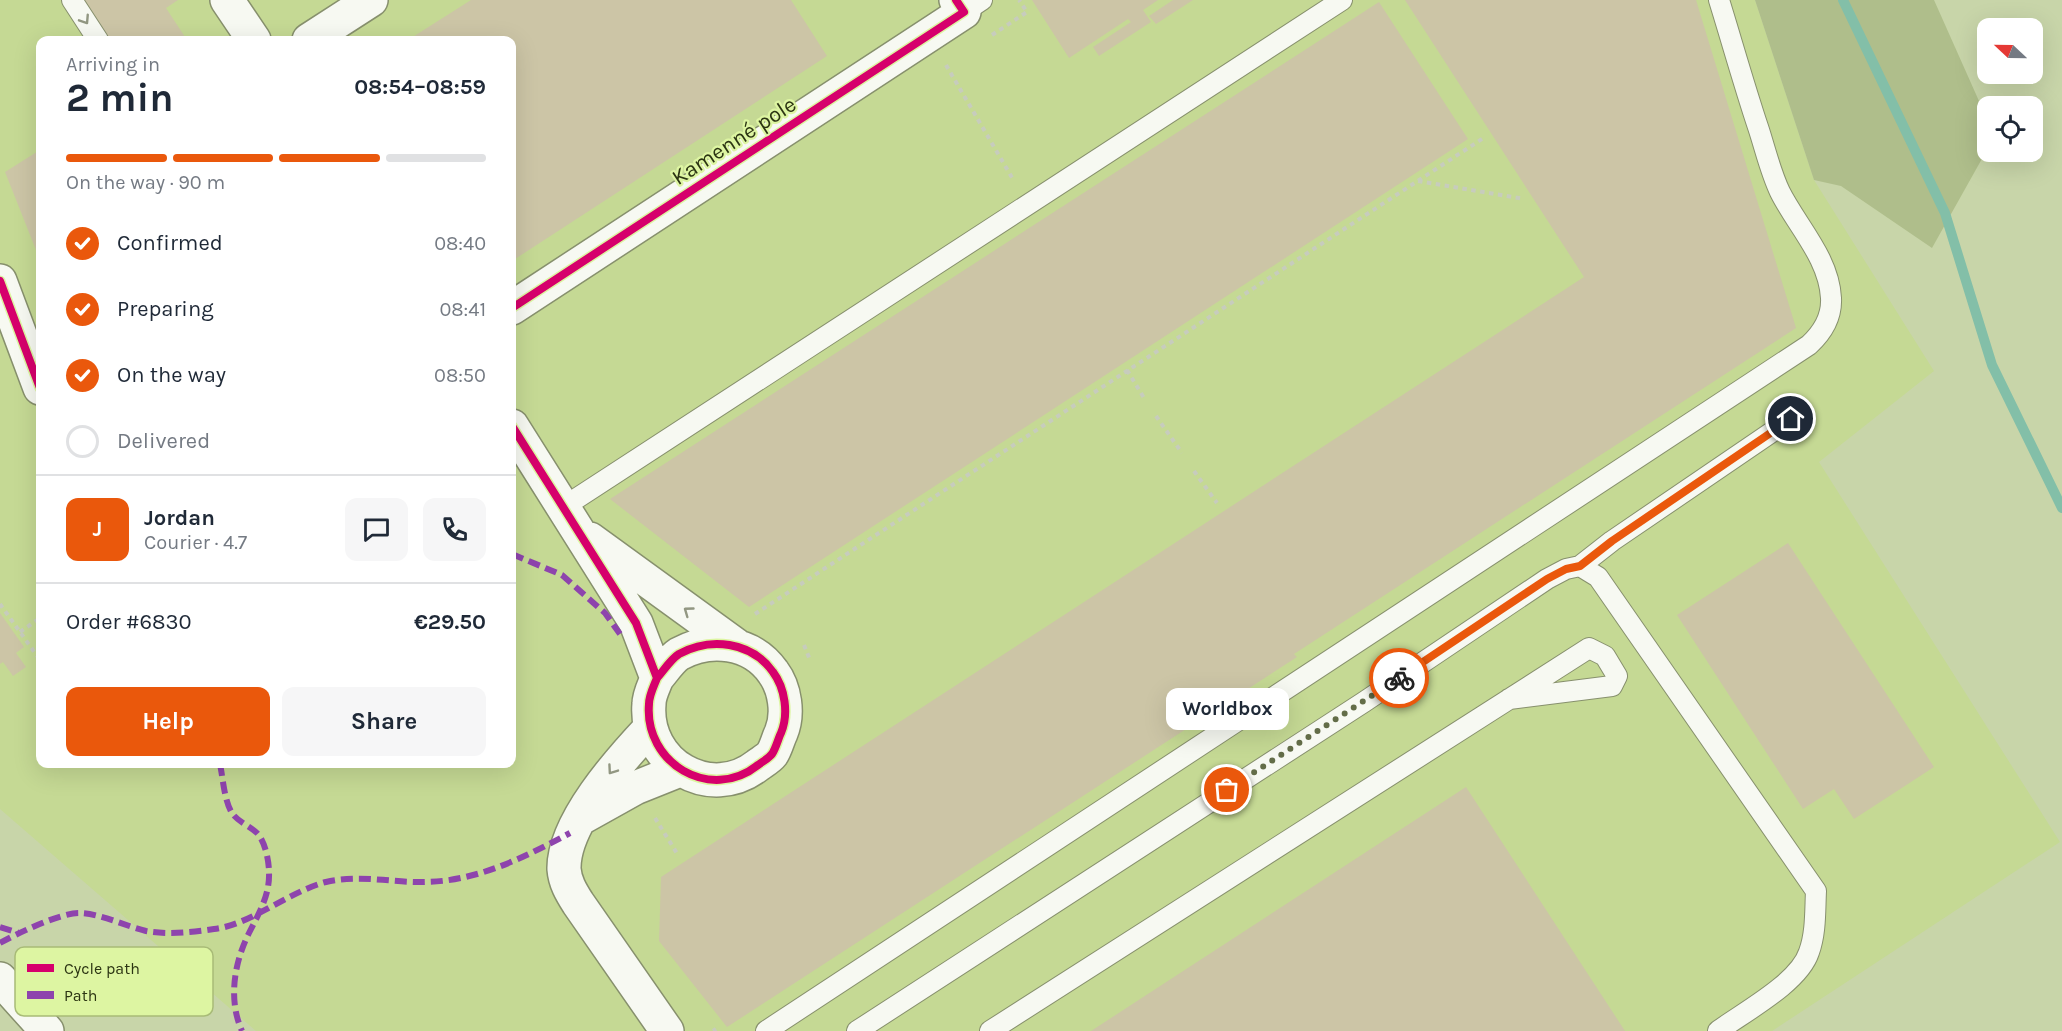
<!DOCTYPE html>
<meta charset="utf-8">
<style>
:root{--surface:#fff;--page:#f6f6f7;--text:#1f2937;--muted:#747a83;--line:#e0e1e3;--accent:#ea580c}
body{margin:0;font-family:Karla,sans-serif;background:var(--page);color:var(--text);height:100vh;display:flex;flex-direction:column;font-size:22px;white-space:nowrap}
*{box-sizing:border-box;margin:0}
p{font-size:20px;color:var(--muted)}
.icon{flex:none;width:33px;height:33px;fill:none;stroke:currentColor;stroke-width:2;stroke-linecap:round;stroke-linejoin:round}
.map{position:relative;flex:1;overflow:hidden}
.panel{position:absolute;left:36px;top:36px;width:480px;height:732px;display:flex;flex-direction:column;background:var(--surface);border-radius:12px;box-shadow:0 6px 24px #0002}
.panel>*{flex:none}
.needle{width:39px;rotate:292deg}
.fabs{position:absolute;left:1977px;top:18px;display:grid;gap:12px}
.fabs a{display:grid;place-items:center;width:66px;height:66px;border-radius:12px;background:var(--surface);box-shadow:0 6px 24px #0002;font-size:30px}
.pin{position:absolute;display:grid;place-items:center;width:51px;height:51px;color:#fff;margin:-26px;border:3px solid #fff;border-radius:50%;box-shadow:0 2px 6px #0007}
.courier{position:absolute;display:grid;place-items:center;width:60px;height:60px;margin:-30px;border:4px solid #ea580c;border-radius:50%;background:#fff;color:#222;box-shadow:0 2px 8px #0007}
.bubble{position:absolute;height:42px;border-radius:12px;background:var(--surface);box-shadow:0 6px 24px #0002;font-size:20px;font-weight:700;line-height:42px;text-align:center}
.summary em{font-style:normal;font-weight:700}
.summary div{display:flex;flex-direction:column-reverse}
.summary{display:flex;align-items:center;justify-content:space-between;height:102px;padding:0 30px}
h1{font-size:39px;font-weight:700;line-height:45px}
.bar{display:grid;grid-template-columns:repeat(4,1fr);gap:9px 6px;align-content:center;height:72px;padding:0 30px}
.bar i{height:8px;border-radius:4px;background:var(--line)}
.bar .selected{background:var(--accent)}
.bar p{grid-column:span 4}
.line{display:flex;align-items:center;gap:15px;padding:0 30px;border-top:2px solid var(--line)}
.line div{flex:1}
.round{display:grid;place-items:center;flex:none;width:63px;height:63px;border-radius:12px;background:var(--page)}
ol{padding:0 30px;list-style:none}
li{display:flex;align-items:center;gap:18px;height:66px}
li p{margin-inline-start:auto}
li .icon{padding:6px;border-radius:50%;background:var(--accent);color:#fff;stroke-width:4}
li:last-child{color:var(--muted)}
li i{width:33px;height:33px;border:3px solid var(--line);border-radius:50%}
.action{display:flex;gap:12px;margin-top:auto;padding:12px 30px}
.action a{flex:1;height:69px;border-radius:12px;background:var(--accent);color:#fff;font-size:24px;font-weight:700;line-height:69px;text-align:center}
.action a+a{background:var(--page);color:var(--text)}
.map>svg:first-child{display:block}
</style>
<div class="map">
<svg width="2062" height="1031" viewBox="0 0 2062 1031">
<rect width="100%" height="100%" fill="#c8d5a9"/>
<!-- built -->
<path fill="#c5d994" fill-rule="evenodd" d="M0,0H1755L1814,180L1934,371L1819,462L2060,842L1772,1031H256L0,809ZM40,40H512V764H40Z"/>
<!-- forest -->
<path fill="#afbe8b" d="M1755,0H1934L1987,119L1988,148L1932,248L1841,186L1814,180Z"/>
<g fill="none" stroke-linecap="round" stroke-linejoin="round">
<!-- stream -->
<path stroke="#83bfa8" stroke-width="10" d="M1843,0L1945,213L1992,365L2062,508"/>
</g>
<!-- building -->
<path fill="#ccc5a6" d="M74,0H178L166,8L187,40H122L120,38L116,40H100Z
M471,0H791L827,56L512,261V40H408Z
M1032,0H1158L1143,10L1151,22L1099,56L1093,47L1131,22L1128,19L1069,58Z
M1173,0H1193L1156,24L1149,16Z
M1405,0H1696L1796,328L1294,654L1297,657L727,1027L659,941L661,877L1584,277Z
M1379,2L1468,139L749,607L610,499Z
M40,150V247L36,250L5,172Z
M1788,543L1934,767L1854,819L1834,789L1803,809L1677,615Z
M0,613L24,647L16,653L26,667L13,676L3,662L0,664Z
M1466,787L1625,1031H1091Z"/>
<g fill="none" stroke-linecap="round" stroke-linejoin="round">
<!-- lane casing -->
<g stroke="#87906d" stroke-width="22">
<path id="lane" d="M72,0L98,40
M964,12L982,0
M562,508L1342,0
M1580,566L1612,541L1791,419
M766,1031L1809,345C1822,333 1832,317 1831,298C1829,258 1797,226 1780,192C1770,171 1765,148 1758,127C1744,85 1732,42 1719,0
M857,1031L1364,702L1547,579L1566,569L1580,566L1598,577L1816,891C1815,911 1816,933 1809,952C1799,983 1744,1012 1718,1031
M990,1031C1190,905 1389,776 1589,648L1605,656L1617,676L1612,686L1509,699"/>
</g>
<!-- street casing -->
<g stroke="#87906d" stroke-width="36">
<path id="street" d="M227,0L254,40
M309,40L371,0
M0,281L40,388
M512,308L964,12L956,0
M512,426L636,623L657,678C654,686 649,695 649,704C644,763 710,803 758,765C762,762 769,758 772,754C776,748 778,739 781,733C789,714 785,688 773,672C751,641 710,637 679,654C671,659 664,670 657,678
M590,539L736,645
M650,728C620,760 563,823 564,869C565,882 571,892 578,903L667,1031
M583,817L635,788L680,770"/>
</g>
<!-- secondary casing -->
<g stroke="#87906d" stroke-width="36">
<path id="secondary" d="M0,979L47,1031"/>
</g>
<!-- path -->
<path stroke="#c7ccbd" stroke-width="4" stroke-dasharray="4.5 4.5" stroke-linecap="butt" d="M992,35L1027,12L1019,0
M946,65L1014,181
M1418,181L1524,199
M1127,370L1144,398
M1156,416L1182,453
M1194,471L1217,503
M0,604L40,660
M755,614L1485,137
M20,632L40,618
M804,645L810,660
M655,818L678,855
M713,1031L716,1029"/>
<!-- lane -->
<use href="#lane" stroke="#f7f9f2" stroke-width="20"/>
<!-- street -->
<use href="#street" stroke="#f7f9f2" stroke-width="33"/>
<!-- secondary -->
<use href="#secondary" stroke="#f7f9f2" stroke-width="33"/>
<!-- quiet -->
<path stroke="#8e44ad" stroke-width="6" stroke-dasharray="12 6" stroke-linecap="butt" d="M512,554L562,575L605,613L620,634
M220,764C223,778 224,800 232,813C238,822 250,826 257,833C265,841 269,861 269,872C270,895 259,913 249,933C234,963 228,1000 242,1031
M0,927L19,933
M0,943C16,934 62,912 80,913C102,914 125,926 146,931C167,935 193,932 214,929C250,925 290,891 326,882C359,874 393,883 426,882C478,881 525,857 570,833"/>
<!-- cycleway casing -->
<g stroke="#ddf5a2" stroke-width="11">
<path id="cycleway" d="M0,281L40,388
M512,308L964,12L956,0
M512,426L636,623L657,678C654,686 649,695 649,704C644,763 710,803 758,765C762,762 769,758 772,754C776,748 778,739 781,733C789,714 785,688 773,672C751,641 710,637 679,654C671,659 664,670 657,678"/>
</g>
<!-- cycleway -->
<use href="#cycleway" stroke="#d6006c" stroke-width="8"/>
</g>
<!-- one-way arrows -->
<defs><path id="oneway-chevron" d="M-2-3.5L2.5 0L-2 3.5" fill="none" stroke-width="1.6" stroke-linecap="round" stroke-linejoin="round" transform="scale(1.5)"/></defs>
<g stroke="#929782">
<use href="#oneway-chevron" transform="translate(85 20) rotate(57)"/>
<use href="#oneway-chevron" transform="translate(688 611) rotate(-144)"/>
<use href="#oneway-chevron" transform="translate(612 770) rotate(125)"/>
</g>
<g fill="none" stroke-linecap="round" stroke-linejoin="round">
<!-- done -->
<path stroke="#636d48" stroke-width="6" stroke-dasharray="0 10.8" d="M1227,790L1399,678"/>
<!-- route -->
<path stroke="#ea580c" stroke-width="8" d="M1399,678L1547,579L1566,569L1580,566L1612,541L1791,419"/>
</g>
<g text-anchor="middle" dominant-baseline="central" stroke-width="4.5" stroke-linejoin="round" paint-order="stroke">
<!-- street labels -->
<g font-size="22" fill="#2c3513" stroke="#ddf5a2">
<text transform="translate(734 141) rotate(-33)">Kamenné pole</text>
</g>
</g>
<!-- legend -->
<rect x="15" y="947" width="198" height="69" rx="9" fill="#ddf5a2" stroke="#a8bb77" stroke-width="1.5"/>
<rect x="27" y="964" width="27" height="8" fill="#d6006c"/>
<rect x="27" y="991" width="27" height="8" fill="#8e44ad"/>
<g font-size="16" fill="#2c3513">
<text x="64" y="974">Cycle path</text>
<text x="64" y="1001">Path</text>
</g>
</svg>
<div class="fabs">
<a><svg class="needle" viewBox="-14 -14 28 28"><path d="M0-13l5 13h-10z" fill="#e53935"/><path d="M0 13l5-13h-10z" fill="#747a83"/></svg></a>
<a><svg class="icon" aria-label="locate" viewBox="0 0 24 24"><circle cx="12" cy="12" r="6"/><path d="M12 2v4M12 18v4M2 12h4M18 12h4"/></svg></a>
</div>
<div class="pin" style="left:1227px;top:790px;background:#ea580c"><svg class="icon" aria-label="bag" viewBox="0 0 24 24"><path d="M5 8h14l-1 12H6zM9 8a3 3 0 0 1 6 0"/></svg></div>
<div class="pin" style="left:1791px;top:419px;background:#1f2937"><svg class="icon" aria-label="home" viewBox="0 0 24 24"><path d="M3 11l9-7 9 7M6 9v11h12V9"/></svg></div>
<div class="courier" style="left:1399px;top:678px"><svg class="icon" aria-label="bike" viewBox="0 0 24 24"><circle cx="6" cy="16" r="4"/><circle cx="18" cy="16" r="4"/><path d="M6 16l4-8h5l3 8M10 8l3 8H6M13 5h3"/></svg></div>
<div class="bubble" style="left:1166px;top:688px;width:123px">Worldbox</div>
<section class="panel">
<div class="summary"><div><h1>2 min</h1><p>Arriving in</p></div><em>08:54–08:59</em></div>
<div class="bar"><i class="selected"></i><i class="selected"></i><i class="selected"></i><i></i><p>On the way · 90 m</p></div>
<ol>
<li><svg class="icon" aria-label="check" viewBox="0 0 24 24"><path d="M5 12l5 5 9-10"/></svg>Confirmed<p>08:40</p></li>
<li><svg class="icon" aria-label="check" viewBox="0 0 24 24"><path d="M5 12l5 5 9-10"/></svg>Preparing<p>08:41</p></li>
<li><svg class="icon" aria-label="check" viewBox="0 0 24 24"><path d="M5 12l5 5 9-10"/></svg>On the way<p>08:50</p></li>
<li><i></i>Delivered</li>
</ol>
<div class="line" style="height:108px"><b class="round" style="background:var(--accent);color:#fff">J</b><div><b>Jordan</b><p>Courier · 4.7</p></div><a class="round"><svg class="icon" aria-label="chat" viewBox="0 0 24 24"><path d="M4 5h16v11H9l-5 4z"/></svg></a><a class="round"><svg class="icon" aria-label="phone" viewBox="0 0 24 24"><path d="M5 4h4l2 5-3 2q2 4 5 5l2-3 5 2v4C11 20 4 13 5 4z"/></svg></a></div>
<div class="line" style="height:78px"><div>Order #6830</div><b>€29.50</b></div>
<div class="action"><a>Help</a><a>Share</a></div>
</section>
</div>
